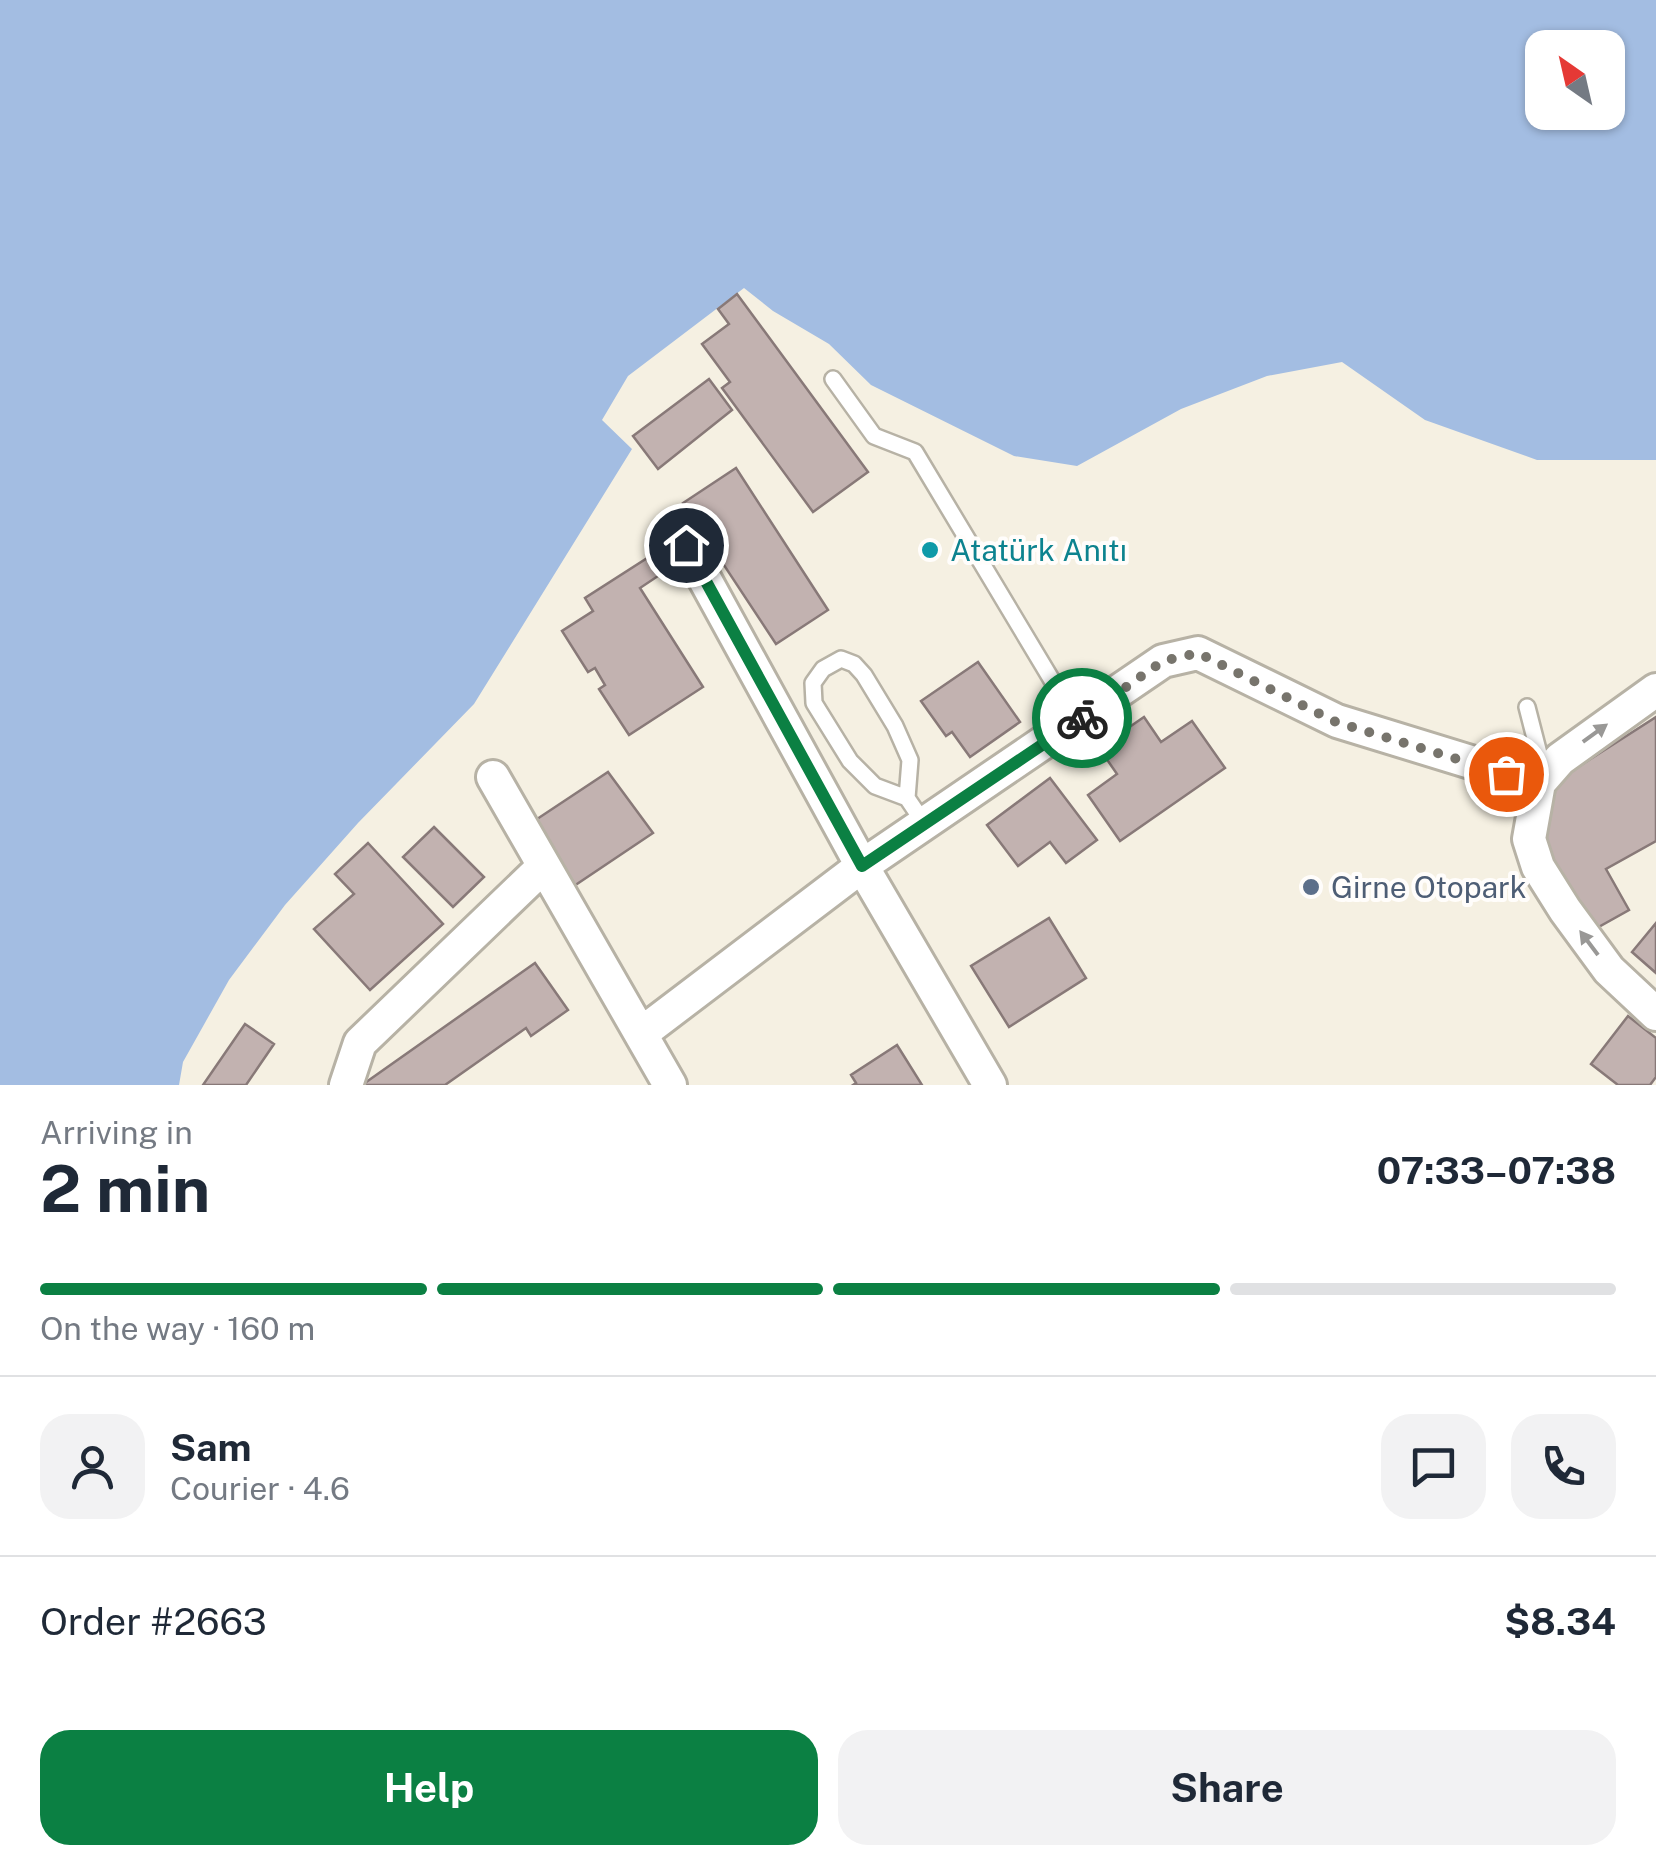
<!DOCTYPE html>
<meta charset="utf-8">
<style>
:root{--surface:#fff;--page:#f2f2f3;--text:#1f2937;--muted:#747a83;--line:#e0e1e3;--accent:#0b8043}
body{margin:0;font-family:"Public Sans",sans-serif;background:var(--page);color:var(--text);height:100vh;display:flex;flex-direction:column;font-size:38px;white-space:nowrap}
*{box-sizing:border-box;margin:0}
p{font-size:32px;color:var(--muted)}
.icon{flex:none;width:55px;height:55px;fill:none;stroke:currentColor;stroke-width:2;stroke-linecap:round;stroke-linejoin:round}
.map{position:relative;height:1085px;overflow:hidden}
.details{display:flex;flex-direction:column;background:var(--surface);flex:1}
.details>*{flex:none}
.needle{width:65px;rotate:326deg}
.controls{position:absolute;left:1525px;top:30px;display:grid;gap:20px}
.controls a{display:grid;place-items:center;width:100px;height:100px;border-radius:20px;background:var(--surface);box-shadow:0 2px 8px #0004;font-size:50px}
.pin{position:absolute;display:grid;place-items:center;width:85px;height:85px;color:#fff;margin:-42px;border:5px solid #fff;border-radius:50%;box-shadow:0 2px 10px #0007}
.courier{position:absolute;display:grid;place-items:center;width:100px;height:100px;margin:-50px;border:8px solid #0b8043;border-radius:50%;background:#fff;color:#222;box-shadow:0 2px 12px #0007}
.headline em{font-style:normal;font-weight:700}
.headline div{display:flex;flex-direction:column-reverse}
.headline{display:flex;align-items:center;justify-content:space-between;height:170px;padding:0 40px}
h1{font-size:65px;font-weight:700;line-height:75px}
.bar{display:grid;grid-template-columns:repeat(4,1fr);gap:15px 10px;align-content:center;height:120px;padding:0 40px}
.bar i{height:12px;border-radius:8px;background:var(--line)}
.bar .on{background:var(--accent)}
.bar p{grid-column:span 4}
.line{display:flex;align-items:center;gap:25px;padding:0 40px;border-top:2px solid var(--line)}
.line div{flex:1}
.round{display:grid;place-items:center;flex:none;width:105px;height:105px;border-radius:30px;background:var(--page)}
.primary-button{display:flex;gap:20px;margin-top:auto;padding:20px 40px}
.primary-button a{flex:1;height:115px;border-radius:30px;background:var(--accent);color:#fff;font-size:40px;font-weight:700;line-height:115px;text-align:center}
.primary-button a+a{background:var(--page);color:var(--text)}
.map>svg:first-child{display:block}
</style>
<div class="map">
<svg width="1656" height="1085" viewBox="0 0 1656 1085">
<rect width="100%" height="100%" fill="#f5f0e2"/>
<!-- water -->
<path fill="#a3bde2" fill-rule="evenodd" d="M0,0H1656V460H1537L1425,420L1342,362L1267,376L1181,409L1077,466L1014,456L871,385L829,344L773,311L744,288L628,376L602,420L632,449L474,704L358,823L285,905L229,980L183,1062L179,1085H0ZM1542,48H1608V112H1542Z"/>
<!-- building -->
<path fill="#c2b2b0" stroke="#887978" stroke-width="2.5" d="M737,294L868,472L813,512L722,388L730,382L702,344L729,324L718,309Z
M709,379L732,410L658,469L633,436Z
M736,468L828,610L776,644L683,503Z
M652,555L664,572L640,588L703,687L629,735L599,689L605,685L595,668L588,672L562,631L593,611L585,598Z
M978,662L1020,722L970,757L952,732L946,736L921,701Z
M1144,717L1161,742L1192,721L1225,768L1120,841L1088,795L1117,774L1099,748Z
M1656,717V841L1606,869L1629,910L1586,934L1543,858V837L1556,781Z
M608,772L653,833L568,890L525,827Z
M1050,778L1097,840L1066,863L1050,842L1018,866L987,825Z
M434,827L484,877L453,907L403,857Z
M368,843L443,924L370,990L314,929L354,894L335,874Z
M1049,918L1086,978L1009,1027L971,966Z
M1656,923V973L1632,952Z
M535,963L568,1010L531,1036L526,1028L445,1085H362Z
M1628,1016L1656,1038V1077L1650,1085H1618L1591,1064Z
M245,1024L274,1044L246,1085H203Z
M897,1045L922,1085H853L856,1083L851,1075Z"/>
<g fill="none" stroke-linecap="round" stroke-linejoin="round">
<!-- lane casing -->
<g stroke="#b7b2a5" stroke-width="20">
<path id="lane" d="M833,379L874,436L915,452L1077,722
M1527,707L1544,773
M907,798L910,760L895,726L864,675L854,664L841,659L823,669L813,683L814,703L850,761L875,786L907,798L924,823"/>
</g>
<!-- street casing -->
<g stroke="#b7b2a5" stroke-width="38">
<path id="street" d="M686,545L862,866L990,1085
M493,777L670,1085
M1539,783L1529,839L1538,867L1565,910L1609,970L1656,1014
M1539,783L1560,759L1656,690
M642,1033L862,866L1163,661L1198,653L1337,721L1539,783
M346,1085L360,1043L543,867"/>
</g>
<!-- lane -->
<use href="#lane" stroke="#fff" stroke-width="15"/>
<!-- street -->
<use href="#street" stroke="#fff" stroke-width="32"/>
</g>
<!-- one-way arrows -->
<defs><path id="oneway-solid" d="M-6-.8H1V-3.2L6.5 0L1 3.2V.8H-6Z" transform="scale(2.5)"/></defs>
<g fill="#999896">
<use href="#oneway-solid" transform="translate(1595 733) rotate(-36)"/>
<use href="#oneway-solid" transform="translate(1589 943) rotate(-127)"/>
</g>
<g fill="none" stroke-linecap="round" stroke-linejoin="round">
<!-- done -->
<path stroke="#77746c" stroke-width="10" stroke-dasharray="0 18" d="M1082,718L1163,661L1198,653L1336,722L1506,774"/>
<!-- route -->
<path stroke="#0b8043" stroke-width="12" d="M686,545L862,866L1082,718"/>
</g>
<!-- markers -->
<circle fill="#0f9aa8" stroke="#fffdfb" stroke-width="4" cx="930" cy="550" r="10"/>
<circle fill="#5c6f8a" stroke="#fffdfb" stroke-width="4" cx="1311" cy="887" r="10"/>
<g text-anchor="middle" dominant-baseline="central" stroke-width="8" stroke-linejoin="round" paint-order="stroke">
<!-- culture labels -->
<g font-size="30" fill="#0d838f" stroke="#fffdfb" text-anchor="start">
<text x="950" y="550">Atatürk Anıtı</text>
</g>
<!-- service labels -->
<g font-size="30" fill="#4e5e75" stroke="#fffdfb" text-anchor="start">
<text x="1331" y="887">Girne Otopark</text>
</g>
</g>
</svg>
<div class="controls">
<a><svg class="needle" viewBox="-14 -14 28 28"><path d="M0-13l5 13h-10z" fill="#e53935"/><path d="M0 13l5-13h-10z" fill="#747a83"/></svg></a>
</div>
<div class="pin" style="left:1506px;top:774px;background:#ea580c"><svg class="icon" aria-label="bag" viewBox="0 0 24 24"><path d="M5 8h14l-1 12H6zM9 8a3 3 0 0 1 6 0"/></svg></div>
<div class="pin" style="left:686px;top:545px;background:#1f2937"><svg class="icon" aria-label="home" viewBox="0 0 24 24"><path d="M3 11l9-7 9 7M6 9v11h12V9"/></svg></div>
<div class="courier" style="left:1082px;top:718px"><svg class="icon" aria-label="bike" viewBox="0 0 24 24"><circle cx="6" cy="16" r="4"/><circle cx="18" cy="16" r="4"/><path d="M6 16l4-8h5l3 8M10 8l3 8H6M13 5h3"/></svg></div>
</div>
<section class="details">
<div class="headline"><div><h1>2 min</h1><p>Arriving in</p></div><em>07:33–07:38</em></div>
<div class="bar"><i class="on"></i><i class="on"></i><i class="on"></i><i></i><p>On the way · 160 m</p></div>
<div class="line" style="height:180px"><a class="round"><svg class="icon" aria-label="person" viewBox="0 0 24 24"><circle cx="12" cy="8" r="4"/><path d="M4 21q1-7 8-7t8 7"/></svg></a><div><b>Sam</b><p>Courier · 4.6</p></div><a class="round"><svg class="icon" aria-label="chat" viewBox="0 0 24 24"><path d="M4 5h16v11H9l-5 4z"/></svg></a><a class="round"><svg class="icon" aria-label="phone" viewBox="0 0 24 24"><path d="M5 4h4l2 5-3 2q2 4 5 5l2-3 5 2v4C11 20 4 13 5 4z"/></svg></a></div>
<div class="line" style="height:130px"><div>Order #2663</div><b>$8.34</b></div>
<div class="primary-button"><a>Help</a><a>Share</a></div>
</section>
